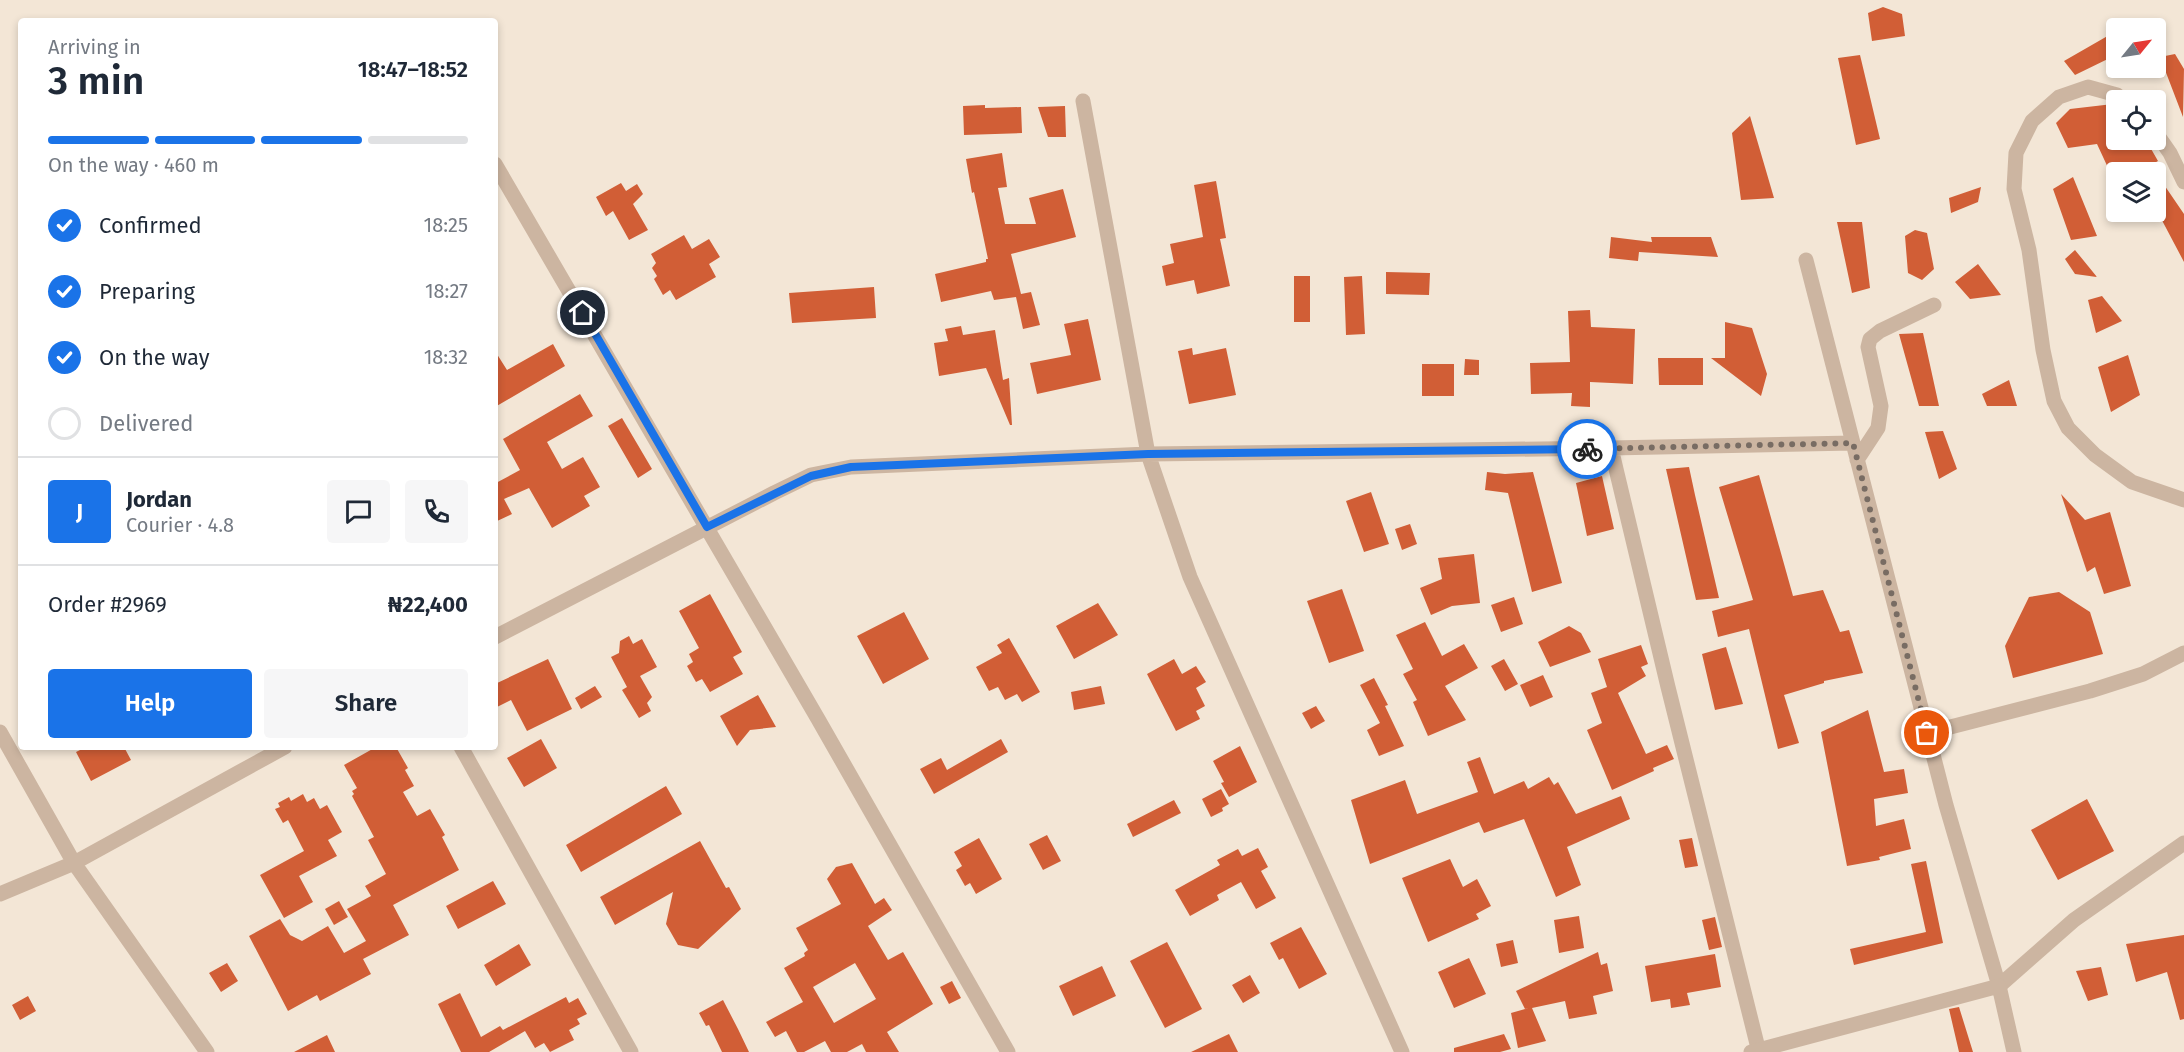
<!DOCTYPE html>
<meta charset="utf-8">
<style>
:root{--surface:#fff;--page:#f6f6f7;--text:#1f2937;--muted:#747a83;--line:#e0e1e3;--accent:#1a73e8}
body{margin:0;font-family:"Fira Sans",sans-serif;background:var(--page);color:var(--text);height:100vh;display:flex;flex-direction:column;font-size:22px;white-space:nowrap}
*{box-sizing:border-box;margin:0}
p{font-size:20px;color:var(--muted)}
.icon{flex:none;width:33px;height:33px;fill:none;stroke:currentColor;stroke-width:2;stroke-linecap:round;stroke-linejoin:round}
.map{position:relative;flex:1;overflow:hidden}
.side{position:absolute;left:18px;top:18px;width:480px;height:732px;display:flex;flex-direction:column;background:var(--surface);border-radius:6px;box-shadow:0 3px 9px #0003}
.side>*{flex:none}
.needle{width:39px;rotate:60deg}
.tools{position:absolute;left:2106px;top:18px;display:grid;gap:12px}
.tools a{display:grid;place-items:center;width:60px;height:60px;border-radius:6px;background:var(--surface);box-shadow:0 3px 9px #0003;font-size:30px}
.pin{position:absolute;display:grid;place-items:center;width:51px;height:51px;color:#fff;margin:-26px;border:3px solid #fff;border-radius:50%;box-shadow:0 2px 6px #0007}
.courier{position:absolute;display:grid;place-items:center;width:60px;height:60px;margin:-30px;border:4px solid #1a73e8;border-radius:50%;background:#fff;color:#222;box-shadow:0 2px 8px #0007}
.overview em{font-style:normal;font-weight:600}
.overview div{display:flex;flex-direction:column-reverse}
.overview{display:flex;align-items:center;justify-content:space-between;height:102px;padding:0 30px}
h1{font-size:39px;font-weight:600;line-height:45px}
.bar{display:grid;grid-template-columns:repeat(4,1fr);gap:9px 6px;align-content:center;height:72px;padding:0 30px}
.bar i{height:8px;border-radius:4px;background:var(--line)}
.bar .on{background:var(--accent)}
.bar p{grid-column:span 4}
.line{display:flex;align-items:center;gap:15px;padding:0 30px;border-top:2px solid var(--line)}
.line div{flex:1}
.round{display:grid;place-items:center;flex:none;width:63px;height:63px;border-radius:6px;background:var(--page)}
ol{padding:0 30px;list-style:none}
li{display:flex;align-items:center;gap:18px;height:66px}
li p{margin-inline-start:auto}
li .icon{padding:6px;border-radius:50%;background:var(--accent);color:#fff;stroke-width:4}
li:last-child{color:var(--muted)}
li i{width:33px;height:33px;border:3px solid var(--line);border-radius:50%}
.action{display:flex;gap:12px;margin-top:auto;padding:12px 30px}
.action a{flex:1;height:69px;border-radius:6px;background:var(--accent);color:#fff;font-size:24px;font-weight:600;line-height:69px;text-align:center}
.action a+a{background:var(--page);color:var(--text)}
.map>svg:first-child{display:block}
</style>
<div class="map">
<svg width="2184" height="1052" viewBox="0 0 2184 1052">
<rect width="100%" height="100%" fill="#f3e6d6"/>
<!-- building -->
<path fill="#d15e36" fill-rule="evenodd" d="M1883,7L1902,14L1905,36L1872,41L1868,13Z
M2111,34L2116,46V55L2075,75L2064,61Z
M2175,54L2184,69L2183,117L2160,57Z
M1860,55L1880,139L1856,145L1838,58Z
M2113,104L2116,110V140H2146L2158,161L2138,172H2110L2097,144L2068,148L2056,123L2070,109Z
M985,105V108L1021,107L1022,133L964,135L963,106Z
M1065,106L1066,137H1048L1038,107Z
M1750,116L1774,198L1741,200L1732,133Z
M1002,153L1007,187L998,188L1005,224H1036L1029,198L1063,189L1076,237L1011,254L1021,294L1031,292L1040,325L1023,329L1016,297L994,300L991,291L941,302L935,274L986,262V259H988L974,192L972,193L966,159Z
M2156,173L2184,214V262L2156,209Z
M2073,177L2097,236L2071,240L2053,189Z
M1216,181L1226,238L1220,239L1230,286L1197,294L1194,280L1166,286L1162,266L1174,263L1170,244L1203,237L1194,185Z
M621,183L626,191L637,184L643,194L633,204L648,230L629,240L613,211L606,216L596,197Z
M1981,187L1978,202L1951,213L1949,198Z
M1837,222H1862L1870,288L1852,293Z
M1915,230L1927,233L1934,269L1922,280L1908,273L1905,236Z
M684,235L692,249L709,239L720,257L709,264L716,277L676,300L670,290L663,295L654,279L657,276L652,268L656,263L651,254Z
M1611,237L1652,242L1651,237H1711L1718,257L1639,252L1638,261L1609,258Z
M2075,250L2097,277L2075,274L2065,259Z
M1978,264L2001,295L1970,299L1955,282Z
M1386,272L1430,273L1429,295L1386,294Z
M1294,276H1310V322H1294Z
M1362,276L1365,334L1346,335L1344,277Z
M874,287L876,318L792,323L789,293Z
M2102,296L2122,321L2096,333L2088,300Z
M1590,310L1591,327L1635,329L1633,384L1590,382V407L1571,406L1572,393L1531,394L1530,363L1570,362L1568,311Z
M1088,319L1101,380L1037,394L1030,363L1071,355L1064,324Z
M1725,322L1752,328L1767,374L1761,396L1711,358H1725Z
M961,326L963,335L995,330L1003,380L1009,378L1012,425H1010L986,368L939,376L934,343L948,341L945,329Z
M1923,333L1939,406H1919L1899,334Z
M553,344L565,366L495,407V351L507,370Z
M1192,348L1193,355L1226,348L1236,395L1189,404L1178,351Z
M2128,355L2140,395L2111,412L2098,367Z
M1658,358H1703V385H1659Z
M1465,359L1479,360V375H1464Z
M1422,364H1454V396H1422Z
M2009,380L2017,406H1987L1982,394Z
M580,394L593,416L547,442L562,469L583,457L600,487L584,496L590,506L552,528L529,488L504,499L512,514L495,522V481L496,483L520,470L503,439Z
M622,418L652,469L638,478L608,426Z
M1943,431L1957,469L1939,479L1925,432Z
M1689,467L1695,495L1719,598L1696,600L1666,469Z
M1487,472L1505,474L1533,472L1562,583L1532,592L1508,493L1485,490Z
M1759,475L1793,596L1823,590L1840,632L1849,630L1863,673L1824,681V683L1784,695L1799,743L1778,749L1749,629L1718,637L1712,611L1753,600L1719,487Z
M1602,476L1614,529L1587,536L1576,483Z
M1371,492L1389,544L1364,552L1346,501Z
M2061,494L2085,520L2110,512L2131,586L2104,594L2095,567L2087,572Z
M1410,524L1417,544L1402,550L1395,529Z
M1474,554L1480,603L1452,606L1431,615L1420,588L1442,579L1438,558Z
M1342,589L1364,651L1329,663L1307,601Z
M2059,592L2090,612L2103,654L2013,678L2005,646L2029,597Z
M710,594L742,652L733,657L743,674L710,692L702,679L696,682L687,666L693,662L689,654L699,648L679,611Z
M1514,597L1523,624L1501,632L1491,605Z
M1098,603L1118,635L1074,659L1056,626Z
M904,612L929,659L883,684L857,636Z
M1425,622L1442,656L1464,644L1478,668L1445,686L1466,720L1428,736L1413,702L1417,700L1403,674L1413,669L1396,635Z
M1569,626L1581,633L1591,652L1550,667L1538,642Z
M629,636L633,644L642,639L657,667L640,676L652,697L647,703L651,711L639,718L622,690L627,687L611,657L619,653L620,641Z
M1009,638L1040,692L1022,702L1017,694L1005,700L998,687L989,691L976,667L1002,653L997,645Z
M1641,645L1648,664L1641,667L1646,676L1618,693L1646,754L1667,745L1674,759L1653,768L1654,771L1612,790L1587,730L1602,723L1591,693L1607,687L1598,659Z
M1726,647L1743,704L1715,710L1702,654Z
M548,659L572,709L527,731L511,700L495,708V684Z
M1174,659L1182,674L1196,666L1206,682L1196,688L1205,706L1196,711L1200,719L1176,731L1147,674Z
M1504,659L1518,684L1505,691L1491,666Z
M1543,675L1553,697L1530,707L1520,685Z
M1374,678L1388,705L1385,706L1404,746L1379,756L1367,730L1380,723L1360,685Z
M595,686L602,697L581,709L575,698Z
M1101,686L1105,704L1074,710L1071,692Z
M758,695L776,727L750,730L737,746L720,716Z
M1316,706L1325,721L1311,729L1302,713Z
M1868,710L1884,772L1904,769L1908,793L1874,799L1876,826L1904,819L1911,849L1879,857L1880,860L1847,866L1821,732Z
M541,739L557,768L524,787L507,758Z
M1001,739L1008,752L934,794L920,769L941,758L947,770Z
M1240,746L1257,782L1229,797L1221,783L1224,782L1213,761Z
M86,747H124L131,760L91,781L76,752Z
M376,747H396L408,768L405,770L414,786L403,792L417,816L430,809L445,835L442,837L459,870L393,905L409,935L363,959L371,974L320,1001L317,995L288,1011L249,936L280,919L290,935L302,941L328,926L344,953L366,941L347,909L371,896L365,886L386,874L368,840L374,837L352,796L354,794L352,791L357,788L344,765Z
M1480,757L1494,794L1524,781L1528,789L1549,777L1554,785L1558,782L1576,814L1621,796L1630,819L1567,847L1581,885L1556,897L1524,819L1484,833L1479,822L1370,864L1351,800L1405,780L1417,814L1478,792L1467,762Z
M666,786L682,814L581,872L566,845Z
M1221,789L1229,804L1222,808L1223,811L1211,817L1202,799Z
M303,794L307,802L314,798L320,809L327,805L342,832L328,840L337,856L299,876L313,902L284,918L260,875L304,851L288,820L283,823L275,809L280,807L278,803L289,797L291,801Z
M2087,799L2114,851L2058,880L2031,830Z
M1174,800L1181,813L1133,837L1127,824Z
M1047,835L1061,861L1043,870L1029,844Z
M979,838L1002,879L976,894L970,883L965,886L956,870L962,866L954,852Z
M1692,838L1698,866L1685,868L1679,840Z
M700,841L726,888L729,887L741,909L698,949L678,945L666,924L673,892L615,925L600,897Z
M1258,848L1268,867L1261,871L1276,898L1256,909L1241,882L1217,895L1219,900L1190,916L1175,890L1220,865L1217,860L1238,849L1242,856Z
M1450,859L1463,887L1477,879L1491,906L1476,914L1479,919L1428,942L1402,878Z
M1926,861L1943,943L1854,965L1850,949L1926,932L1911,864Z
M852,863L875,904L884,898L892,910L868,926L888,960L903,952L933,1004L887,1032L899,1052H866L862,1044L847,1052H831L825,1041L804,1052H797L786,1031L775,1037L766,1022L803,1002L784,968L805,956L804,953L808,950L796,928L841,904L827,879L836,867ZM855,963L876,999L834,1023L813,987Z
M493,881L506,904L458,929L446,906Z
M339,901L348,917L334,925L325,909Z
M1579,916L1584,948L1559,953L1554,920Z
M1715,917L1722,947L1709,950L1702,920Z
M1301,927L1327,974L1299,989L1283,958L1279,960L1270,943Z
M2184,935V1019L2180,1020L2167,972L2136,982L2126,944Z
M1513,940L1518,963L1501,967L1496,944Z
M1167,942L1202,1009L1165,1028L1130,961Z
M519,944L531,965L496,986L484,965Z
M1598,952L1601,965L1607,963L1613,991L1593,996L1597,1014L1569,1019L1565,1001L1532,1008L1546,1041L1518,1048L1511,1013L1529,1008L1525,1009L1516,991Z
M1715,954L1721,987L1687,993L1690,1005L1671,1008L1670,999L1651,1002L1645,966Z
M1469,958L1486,994L1454,1008L1438,972Z
M227,963L238,981L221,992L209,973Z
M1102,966L1116,996L1073,1016L1059,986Z
M2101,967L2108,995L2088,1001L2076,971Z
M1250,975L1260,993L1243,1003L1232,985Z
M952,981L961,998L949,1004L940,987Z
M460,993L481,1037L500,1026L503,1030L566,997L569,1003L578,998L587,1014L577,1019L580,1024L569,1030L574,1040L550,1052L544,1043L535,1048L525,1031L489,1052H461L438,1004Z
M28,996L36,1011L20,1020L12,1005Z
M723,1000L738,1029L749,1052H722L709,1025L706,1026L699,1013Z
M1959,1007L1973,1052H1959L1949,1009Z
M1229,1034L1238,1052H1191Z
M1504,1034L1511,1049L1500,1052H1454V1048Z
M327,1035L335,1052H294Z"/>
<g fill="none" stroke-linecap="round" stroke-linejoin="round">
<!-- minor -->
<path stroke="#ccb5a1" stroke-width="15" d="M2123,100L2117,95L2088,87L2059,97L2032,121L2016,153L2014,189L2029,250L2043,350L2054,401L2068,428L2095,455L2132,482L2184,500
M1083,101L1148,454L1190,577L1402,1052
M2156,133L2170,153L2184,182
M495,164L818,719L1008,1052
M1806,260L1946,805L1999,986L2074,920L2184,843
M1611,448L1668,687L1759,1052
M1857,460L1878,428L1881,406L1868,347L1870,339L1880,331L1934,305
M495,637L774,493L811,475L851,467L1148,454L1611,448L1853,443
M0,732L74,863L207,1052
M1927,733L2090,691L2143,674L2184,653
M461,747L631,1052
M0,894L74,863L285,747"/>
<!-- tertiary -->
<path stroke="#ccb5a1" stroke-width="15" d="M1751,1052L1999,986L2014,1052"/>
</g>
<g fill="none" stroke-linecap="round" stroke-linejoin="round">
<!-- done -->
<path stroke="#786c63" stroke-width="6" stroke-dasharray="0 10.8" d="M1587,449L1853,443L1927,733"/>
<!-- route -->
<path stroke="#1a73e8" stroke-width="8" d="M583,313L707,527L811,476L851,467L1148,454L1587,449"/>
</g>
</svg>
<div class="tools">
<a><svg class="needle" viewBox="-14 -14 28 28"><path d="M0-13l5 13h-10z" fill="#e53935"/><path d="M0 13l5-13h-10z" fill="#747a83"/></svg></a>
<a><svg class="icon" aria-label="locate" viewBox="0 0 24 24"><circle cx="12" cy="12" r="6"/><path d="M12 2v4M12 18v4M2 12h4M18 12h4"/></svg></a>
<a><svg class="icon" aria-label="layers" viewBox="0 0 24 24"><path d="M12 4l9 5-9 5-9-5zM3 14l9 5 9-5"/></svg></a>
</div>
<div class="pin" style="left:1927px;top:733px;background:#ea580c"><svg class="icon" aria-label="bag" viewBox="0 0 24 24"><path d="M5 8h14l-1 12H6zM9 8a3 3 0 0 1 6 0"/></svg></div>
<div class="pin" style="left:583px;top:313px;background:#1f2937"><svg class="icon" aria-label="home" viewBox="0 0 24 24"><path d="M3 11l9-7 9 7M6 9v11h12V9"/></svg></div>
<div class="courier" style="left:1587px;top:449px"><svg class="icon" aria-label="bike" viewBox="0 0 24 24"><circle cx="6" cy="16" r="4"/><circle cx="18" cy="16" r="4"/><path d="M6 16l4-8h5l3 8M10 8l3 8H6M13 5h3"/></svg></div>
<section class="side">
<div class="overview"><div><h1>3 min</h1><p>Arriving in</p></div><em>18:47–18:52</em></div>
<div class="bar"><i class="on"></i><i class="on"></i><i class="on"></i><i></i><p>On the way · 460 m</p></div>
<ol>
<li><svg class="icon" aria-label="check" viewBox="0 0 24 24"><path d="M5 12l5 5 9-10"/></svg>Confirmed<p>18:25</p></li>
<li><svg class="icon" aria-label="check" viewBox="0 0 24 24"><path d="M5 12l5 5 9-10"/></svg>Preparing<p>18:27</p></li>
<li><svg class="icon" aria-label="check" viewBox="0 0 24 24"><path d="M5 12l5 5 9-10"/></svg>On the way<p>18:32</p></li>
<li><i></i>Delivered</li>
</ol>
<div class="line" style="height:108px"><b class="round" style="background:var(--accent);color:#fff">J</b><div><b>Jordan</b><p>Courier · 4.8</p></div><a class="round"><svg class="icon" aria-label="chat" viewBox="0 0 24 24"><path d="M4 5h16v11H9l-5 4z"/></svg></a><a class="round"><svg class="icon" aria-label="phone" viewBox="0 0 24 24"><path d="M5 4h4l2 5-3 2q2 4 5 5l2-3 5 2v4C11 20 4 13 5 4z"/></svg></a></div>
<div class="line" style="height:78px"><div>Order #2969</div><b>₦22,400</b></div>
<div class="action"><a>Help</a><a>Share</a></div>
</section>
</div>
